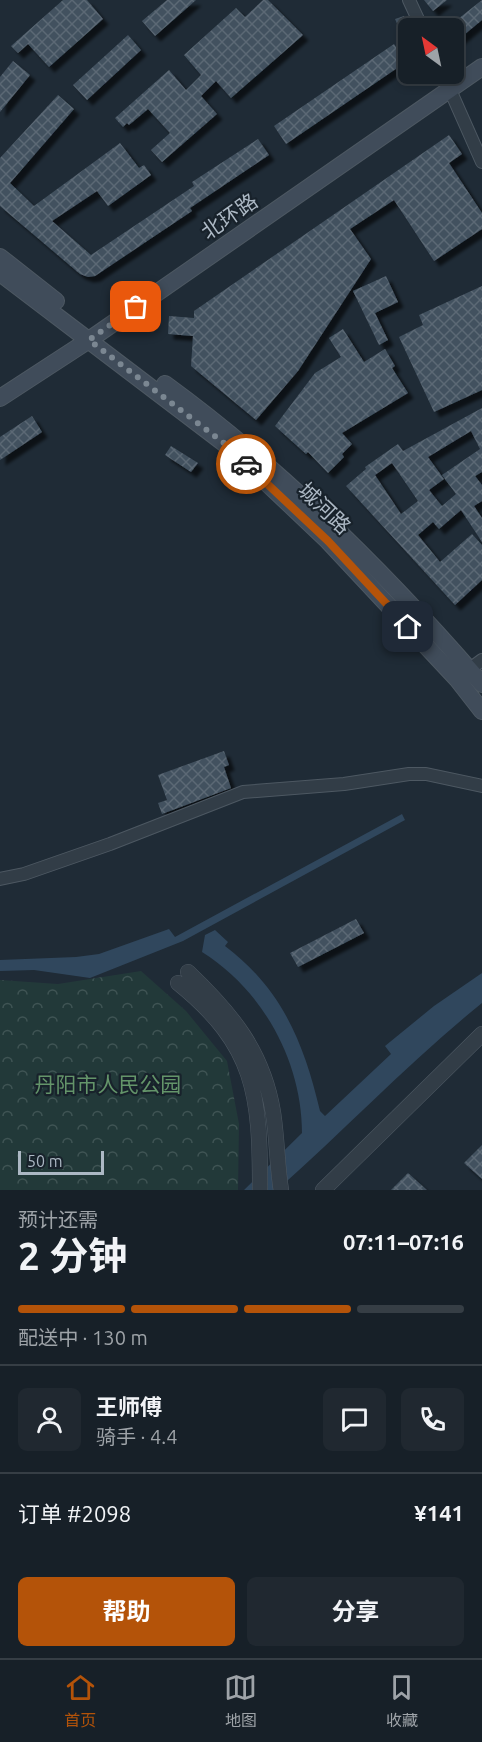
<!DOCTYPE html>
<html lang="zh">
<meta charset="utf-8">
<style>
:root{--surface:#172028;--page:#202830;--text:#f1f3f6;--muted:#9ea3a8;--line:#363e45;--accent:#b45309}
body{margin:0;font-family:Ubuntu,"Noto Sans SC",sans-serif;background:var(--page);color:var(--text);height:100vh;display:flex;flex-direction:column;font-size:22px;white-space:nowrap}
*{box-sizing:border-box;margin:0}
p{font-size:20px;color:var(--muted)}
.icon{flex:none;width:33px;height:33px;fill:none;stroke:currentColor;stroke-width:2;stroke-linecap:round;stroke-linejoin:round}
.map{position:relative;height:1190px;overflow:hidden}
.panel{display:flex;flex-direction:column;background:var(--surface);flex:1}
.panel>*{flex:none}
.needle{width:39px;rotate:327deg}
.controls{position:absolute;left:398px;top:18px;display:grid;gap:12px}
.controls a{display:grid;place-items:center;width:66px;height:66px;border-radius:9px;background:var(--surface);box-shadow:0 3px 9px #0003,0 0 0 2px var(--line);font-size:30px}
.scale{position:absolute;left:18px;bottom:15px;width:86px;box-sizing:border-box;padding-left:6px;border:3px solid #acb8c4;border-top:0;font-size:16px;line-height:21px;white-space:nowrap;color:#acb8c4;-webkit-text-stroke:4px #18222b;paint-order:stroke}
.pin{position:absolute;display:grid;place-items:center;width:51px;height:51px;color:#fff;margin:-26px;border-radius:12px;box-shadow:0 3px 9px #0006}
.courier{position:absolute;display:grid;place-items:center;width:60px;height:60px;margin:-30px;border:4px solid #b45309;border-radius:50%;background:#fff;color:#222;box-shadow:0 2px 8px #0007}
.overview em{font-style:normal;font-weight:700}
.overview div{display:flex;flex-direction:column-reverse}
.overview{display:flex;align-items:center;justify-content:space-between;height:102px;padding:0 18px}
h1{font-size:39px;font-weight:700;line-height:45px}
.bar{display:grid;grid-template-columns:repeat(4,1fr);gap:9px 6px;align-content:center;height:72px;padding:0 18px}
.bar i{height:8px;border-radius:4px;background:var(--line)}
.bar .active{background:var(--accent)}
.bar p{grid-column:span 4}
.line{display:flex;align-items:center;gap:15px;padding:0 18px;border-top:2px solid var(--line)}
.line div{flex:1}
.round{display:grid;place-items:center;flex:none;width:63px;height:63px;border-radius:9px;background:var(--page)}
.cta{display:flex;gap:12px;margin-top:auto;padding:12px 18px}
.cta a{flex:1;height:69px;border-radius:9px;background:var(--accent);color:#fff;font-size:24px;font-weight:700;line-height:69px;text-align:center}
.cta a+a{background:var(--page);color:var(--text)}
.dock{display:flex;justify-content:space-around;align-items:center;height:84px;border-top:2px solid var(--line);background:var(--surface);font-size:16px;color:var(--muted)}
.dock a{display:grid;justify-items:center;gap:3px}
.dock .active{color:var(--accent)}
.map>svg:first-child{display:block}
</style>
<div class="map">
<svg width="482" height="1190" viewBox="0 0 482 1190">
<defs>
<pattern id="park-crowns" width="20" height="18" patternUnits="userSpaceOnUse" patternTransform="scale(1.5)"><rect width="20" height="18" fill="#223939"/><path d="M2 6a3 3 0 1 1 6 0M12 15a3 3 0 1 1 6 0" fill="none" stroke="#3f5454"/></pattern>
<pattern id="building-cross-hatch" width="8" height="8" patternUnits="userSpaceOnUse" patternTransform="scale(1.5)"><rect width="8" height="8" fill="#42515f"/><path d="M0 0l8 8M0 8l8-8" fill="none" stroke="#5b6874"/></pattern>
<filter id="shadow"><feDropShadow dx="5.5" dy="5.5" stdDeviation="1.5" flood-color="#0009"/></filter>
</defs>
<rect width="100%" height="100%" fill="#1f2b36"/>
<!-- park -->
<path fill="url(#park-crowns)" d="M141,971L186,1011L227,1061L239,1124L238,1190H0V980L58,984Z"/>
<!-- water -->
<path fill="#30475d" d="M402,814L405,820L183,941L90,978L34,970L0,971V960L76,957L99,954L169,929L175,937Z
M215,930L228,942L225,946C282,989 304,1043 320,1111L325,1116L391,1054L385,1046L434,1006L482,973V1003C410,1061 346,1129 277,1190H244L302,1133C302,1062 263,990 202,952L205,935Z"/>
<!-- building -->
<path fill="url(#building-cross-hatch)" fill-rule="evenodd" filter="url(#shadow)" d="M63,0H87L103,19L49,67L28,44L18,53L11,46Z
M167,0H196L155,36L142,21Z
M263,0H268L303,35L231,98L216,81L201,96L217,114L162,162L151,150L170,133L148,109L129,125L127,123L123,127L115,118L169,70L186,90L201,75L184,55L236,8L245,17Z
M424,0H447L433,11Z
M482,0V20L453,44V23Z
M404,16L408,24V48L395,19Z
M128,35L141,50L87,100L73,85Z
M394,44L406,62L286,144L274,126Z
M13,61L30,75L0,112V77Z
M58,95L74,109L10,183L34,206L120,143L139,168L144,165L151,175L108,206L97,191L52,221L91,255L194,186L192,182L258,139L269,155L190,208L192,211L95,276L88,277L80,274L0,206V158Z
M449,135L462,154L449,163L482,213V229L434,261L394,200L350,229L371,259L298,371L256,420L191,366L193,336L168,334L169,316L194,318V311Z
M386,276L398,302L375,313L388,340L379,345L353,291Z
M482,286V390L434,412L399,337L423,325L419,315Z
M343,329L364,362L385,349L395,366L392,368L408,393L342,433L352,444L342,454L344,457L328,473L308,452L306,454L275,426L315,373L341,357L329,338Z
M482,408V472L475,476L482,485V501L474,506L482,518V542L461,510L439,529L433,522L418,535L440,562L472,534L482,545V580L455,605L346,486L366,469L365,467L398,444L403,451ZM471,431L480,449L442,475L456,494L442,506L429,490L444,479L428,457ZM392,463L418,501L401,514L375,475Z
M32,416L42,432L0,460V437Z
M171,446L198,463L191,472L165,455Z
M224,751L229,765L224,767L231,788L162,814L158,803L167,800L158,775Z
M356,919L364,933L298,967L290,953Z
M482,1145V1179L464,1163Z
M408,1173L427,1190H391Z"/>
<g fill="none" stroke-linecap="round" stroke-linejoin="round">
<!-- minor casing -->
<g stroke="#4d5862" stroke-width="14">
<path id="minor" d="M409,0L422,28
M443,74L482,162
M463,674L482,660
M0,879L24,874L110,844L243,792L344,784L409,774H426L482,786"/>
</g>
<!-- tertiary casing -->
<g stroke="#4d5862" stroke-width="16">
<path id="tertiary" d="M188,972C231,1013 263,1051 273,1112C277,1137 277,1164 281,1190
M178,983C256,1046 260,1095 260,1190
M323,1190L482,1034"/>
</g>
<!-- secondary casing -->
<g stroke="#4d5862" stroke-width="18">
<path id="secondary" d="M0,257L56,301
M0,273L229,447L328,541L457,679L482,711
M165,384C283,470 387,574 482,684
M0,398L89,340L482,67"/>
</g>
<!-- minor -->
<use href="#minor" stroke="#323d47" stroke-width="12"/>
<!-- tertiary -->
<use href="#tertiary" stroke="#323d47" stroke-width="15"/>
<!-- secondary -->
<use href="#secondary" stroke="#404c5a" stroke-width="16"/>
</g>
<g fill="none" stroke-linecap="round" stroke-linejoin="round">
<!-- done -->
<path stroke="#7b8792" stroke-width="6" stroke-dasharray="0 10.8" d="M136,307L89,340L229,447L246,464"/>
<!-- route -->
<path stroke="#b45309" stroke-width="8" d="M246,464L328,541L408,627"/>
</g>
<g text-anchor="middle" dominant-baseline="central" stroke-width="4.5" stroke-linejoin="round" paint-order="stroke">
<!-- street labels -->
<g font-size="21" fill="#acb8c4" stroke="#18222b">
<text transform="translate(229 216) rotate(-35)">北环路</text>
<text transform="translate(325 508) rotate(44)">城河路</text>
</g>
<!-- park labels -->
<g font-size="21" fill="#64956a" stroke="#18222b">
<text x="108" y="1084">丹阳市人民公园</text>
</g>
</g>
</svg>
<div class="controls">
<a><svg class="needle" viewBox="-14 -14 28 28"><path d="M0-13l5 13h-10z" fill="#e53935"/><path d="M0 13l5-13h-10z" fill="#9ea3a8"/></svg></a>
</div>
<div class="scale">50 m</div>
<div class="pin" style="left:136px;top:307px;background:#ea580c"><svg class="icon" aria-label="bag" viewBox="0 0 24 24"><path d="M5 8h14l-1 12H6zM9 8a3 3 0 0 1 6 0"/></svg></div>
<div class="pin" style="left:408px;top:627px;background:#1f2937"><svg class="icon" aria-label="home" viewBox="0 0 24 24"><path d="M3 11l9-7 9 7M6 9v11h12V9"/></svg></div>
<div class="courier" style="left:246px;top:464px"><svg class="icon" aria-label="car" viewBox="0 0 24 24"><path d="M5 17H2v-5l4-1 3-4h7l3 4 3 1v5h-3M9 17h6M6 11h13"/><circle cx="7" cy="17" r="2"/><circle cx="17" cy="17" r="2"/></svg></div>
</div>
<section class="panel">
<div class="overview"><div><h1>2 分钟</h1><p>预计还需</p></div><em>07:11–07:16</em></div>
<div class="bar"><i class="active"></i><i class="active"></i><i class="active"></i><i></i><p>配送中 · 130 m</p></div>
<div class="line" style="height:108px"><a class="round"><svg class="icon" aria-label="person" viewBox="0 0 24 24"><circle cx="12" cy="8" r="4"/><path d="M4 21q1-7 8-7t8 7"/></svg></a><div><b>王师傅</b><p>骑手 · 4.4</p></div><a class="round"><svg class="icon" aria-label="chat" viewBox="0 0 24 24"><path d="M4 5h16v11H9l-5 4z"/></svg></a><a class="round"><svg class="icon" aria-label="phone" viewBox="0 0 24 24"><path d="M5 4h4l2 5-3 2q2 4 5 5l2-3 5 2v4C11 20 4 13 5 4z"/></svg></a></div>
<div class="line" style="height:78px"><div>订单 #2098</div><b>¥141</b></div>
<div class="cta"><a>帮助</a><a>分享</a></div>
</section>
<nav class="dock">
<a class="active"><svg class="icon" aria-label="home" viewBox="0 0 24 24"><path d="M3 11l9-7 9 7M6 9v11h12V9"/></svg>首页</a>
<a><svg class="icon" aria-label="map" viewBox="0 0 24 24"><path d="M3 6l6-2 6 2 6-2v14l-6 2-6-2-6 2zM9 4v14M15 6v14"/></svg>地图</a>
<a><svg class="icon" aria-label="saved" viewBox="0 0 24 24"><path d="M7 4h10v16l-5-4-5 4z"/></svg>收藏</a>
</nav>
